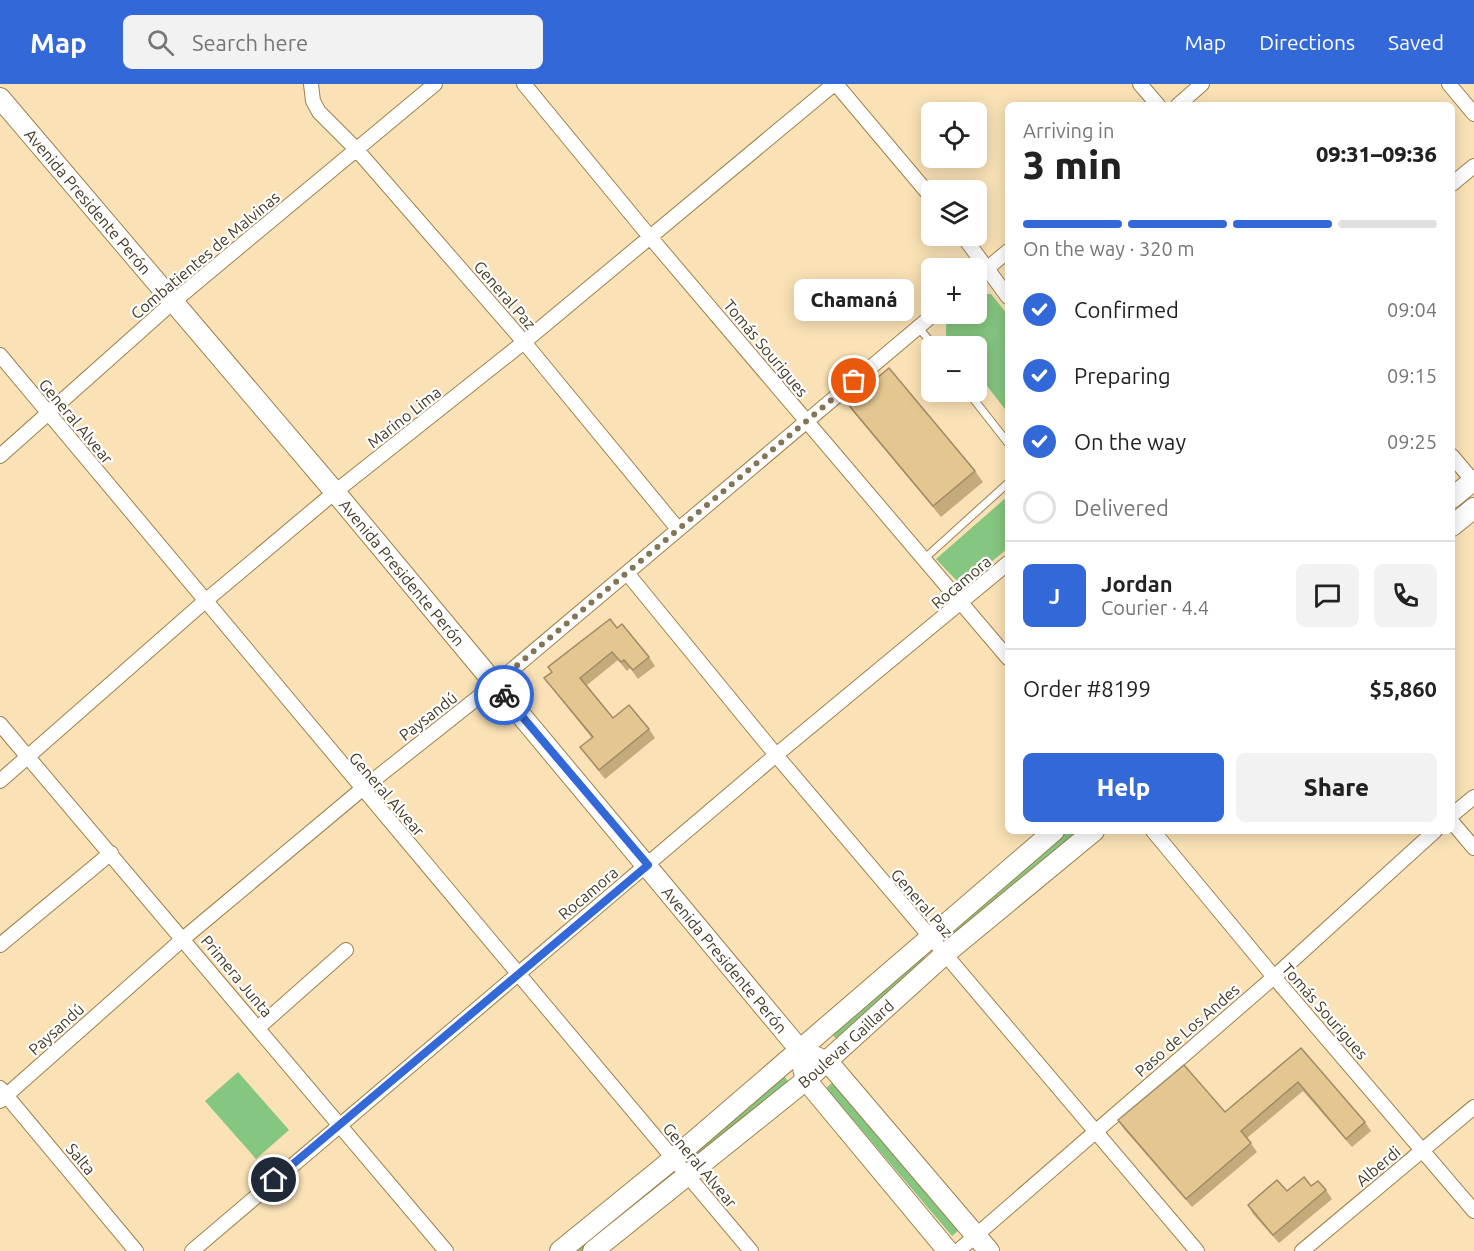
<!DOCTYPE html>
<meta charset="utf-8">
<style>
:root{--surface:#fff;--page:#f2f2f2;--text:#222;--muted:#767676;--line:#e0e0e0;--accent:#3268d7}
body{margin:0;font-family:Ubuntu,sans-serif;background:var(--page);color:var(--text);height:100vh;display:flex;flex-direction:column;font-size:22px;white-space:nowrap}
*{box-sizing:border-box;margin:0}
p{font-size:20px;color:var(--muted)}
.icon{flex:none;width:33px;height:33px;fill:none;stroke:currentColor;stroke-width:2;stroke-linecap:round;stroke-linejoin:round}
.map{position:relative;flex:1;overflow:hidden}
.drawer{position:absolute;left:1005px;top:18px;width:450px;height:732px;display:flex;flex-direction:column;background:var(--surface);border-radius:9px;box-shadow:0 3px 15px #0003}
.drawer>*{flex:none}
.tools{position:absolute;left:921px;top:18px;display:grid;gap:12px}
.tools a{display:grid;place-items:center;width:66px;height:66px;border-radius:9px;background:var(--surface);box-shadow:0 3px 15px #0003;font-size:30px}
.pin{position:absolute;display:grid;place-items:center;width:51px;height:51px;color:#fff;margin:-26px;border:3px solid #fff;border-radius:50%;box-shadow:0 2px 6px #0007}
.courier{position:absolute;display:grid;place-items:center;width:60px;height:60px;margin:-30px;border:4px solid #3268d7;border-radius:50%;background:#fff;color:#222;box-shadow:0 2px 8px #0007}
.bubble{position:absolute;height:42px;border-radius:9px;background:var(--surface);box-shadow:0 3px 15px #0003;font-size:20px;font-weight:800;line-height:42px;text-align:center}
.head em{font-style:normal;font-weight:800}
.head div{display:flex;flex-direction:column-reverse}
.head{display:flex;align-items:center;justify-content:space-between;height:102px;padding:0 18px}
h1{font-size:39px;font-weight:800;line-height:45px}
.bar{display:grid;grid-template-columns:repeat(4,1fr);gap:9px 6px;align-content:center;height:72px;padding:0 18px}
.bar i{height:8px;border-radius:4px;background:var(--line)}
.bar .on{background:var(--accent)}
.bar p{grid-column:span 4}
.line{display:flex;align-items:center;gap:15px;padding:0 18px;border-top:2px solid var(--line)}
.line div{flex:1}
.round{display:grid;place-items:center;flex:none;width:63px;height:63px;border-radius:9px;background:var(--page)}
ol{padding:0 18px;list-style:none}
li{display:flex;align-items:center;gap:18px;height:66px}
li p{margin-inline-start:auto}
li .icon{padding:6px;border-radius:50%;background:var(--accent);color:#fff;stroke-width:4}
li:last-child{color:var(--muted)}
li i{width:33px;height:33px;border:3px solid var(--line);border-radius:50%}
.button{display:flex;gap:12px;margin-top:auto;padding:12px 18px}
.button a{flex:1;height:69px;border-radius:9px;background:var(--accent);color:#fff;font-size:24px;font-weight:800;line-height:69px;text-align:center}
.button a+a{background:var(--page);color:var(--text)}
header{display:flex;align-items:center;gap:36px;box-sizing:border-box;height:84px;padding:0 30px;background:var(--accent);color:#fff}
header strong{font-size:28px}
nav{display:flex;gap:33px;margin-inline-start:auto;font-size:21px}
.search{width:420px;height:54px;background:var(--page);display:flex;align-items:center;gap:15px;box-sizing:border-box;padding:0 21px;border-radius:9px;color:var(--muted);font-size:22px}
.map>svg:first-child{display:block}
</style>
<header>
<strong>Map</strong>
<div class="search"><svg class="icon" aria-label="search" viewBox="0 0 24 24"><circle cx="10" cy="10" r="6"/><path d="M15 15l6 6"/></svg>Search here</div>
<nav><a>Map</a><a>Directions</a><a>Saved</a></nav>
</header>
<div class="map">
<svg width="1474" height="1167" viewBox="0 0 1474 1167">
<rect width="100%" height="100%" fill="#fae2b6"/>
<!-- green -->
<path fill="#85c680" d="M978,210H991L1008,231V329L977,289L976,262H955L946,251V239L956,230H976Z
M1008,412V464L971,495L957,497L936,475Z
M1066,747H1085L958,856L950,847Z
M921,869L929,878L839,958L831,949Z
M238,988L289,1046L256,1075L205,1017Z
M784,992L791,1001L700,1079L692,1070Z
M833,998L959,1146L952,1152L826,1004Z
M668,1086L676,1095L590,1167H571Z"/>
<g fill="none" stroke-linecap="round" stroke-linejoin="round">
<!-- lane casing -->
<g stroke="#9e824d" stroke-width="9">
<path id="lane" d="M918,243L934,262
M968,308L1008,359
M924,475L1008,399"/>
</g>
<!-- street casing -->
<g stroke="#9e824d" stroke-width="16">
<path id="street" d="M311,0L313,17L319,28L357,66L524,258L678,445
M524,0L650,153L1008,574
M836,0L932,114
M1140,0L1158,21
M1449,0L1474,30
M1178,21L1202,0
M1452,100L1474,82
M963,152L1008,213
M976,194L1008,167
M0,271C249,571 501,868 751,1167
M0,372L173,218L435,0
M1452,372L1474,398
M627,489L776,671L1197,1167
M0,640L446,1167
M0,697L204,518L335,408L524,258L834,0
M1452,731L1474,713
M1452,738L1474,764
M1153,747L1274,893L1474,1127
M0,861L111,769
M259,943L346,866
M0,1004L136,1167
M0,1017L184,854L361,706L495,600L934,230
M192,1167L776,671L1008,479
M958,1167L1274,893L1435,747
M1302,1167L1474,1023"/>
</g>
<!-- secondary casing -->
<g stroke="#9e824d" stroke-width="22">
<g id="secondary">
<path id="s1" d="M0,14L335,408L800,966L828,978L989,1167"/>
<path d="M1452,414L1474,396"/>
<path d="M1452,442L1474,424"/>
<path d="M803,984L806,996L948,1167"/>
<path d="M560,1167L673,1075L1054,747"/>
<path id="s2" d="M593,1167L806,996L945,870L1094,747"/>
</g>
</g>
<!-- lane -->
<use href="#lane" stroke="#fff" stroke-width="7"/>
<!-- street -->
<use href="#street" stroke="#fff" stroke-width="14"/>
<!-- secondary -->
<use href="#secondary" stroke="#fff" stroke-width="20"/>
</g>
<!-- wall -->
<path fill="#c4ab7c" d="M847,319L975,387L983,398L941,433L855,330Z
M617,544L649,573L655,582L638,595L630,584L627,587L618,576L587,601L613,634L649,645L655,654L605,695L580,663L592,654L544,594Z
M1301,964L1365,1038L1371,1047L1352,1063L1303,1007L1247,1054L1257,1068L1192,1123L1124,1045L1118,1036L1225,1028Z
M1311,1102L1326,1106L1332,1115L1279,1159L1253,1130L1248,1121L1287,1107Z"/>
<!-- building -->
<path fill="#e4c790" stroke="#a08b65" stroke-width="1.5" d="M889,284L975,387L933,422L847,319Z
M610,535L617,544L622,540L649,573L633,586L624,576L621,578L612,568L580,594L613,634L629,621L649,645L599,686L580,663L593,653L544,594L552,588L548,583Z
M1301,964L1365,1038L1346,1055L1298,998L1241,1047L1251,1059L1186,1115L1118,1036L1184,981L1225,1028Z
M1304,1093L1311,1102L1318,1097L1326,1106L1273,1151L1248,1121L1277,1096L1287,1107Z"/>
<g fill="none" stroke-linecap="round" stroke-linejoin="round">
<!-- done -->
<path stroke="#857557" stroke-width="6" stroke-dasharray="0 10.8" d="M504,611L495,600L854,297"/>
<!-- route -->
<path stroke="#3268d7" stroke-width="8" d="M274,1096L648,781L504,611"/>
</g>
<g text-anchor="middle" dominant-baseline="central" stroke-width="4.5" stroke-linejoin="round" paint-order="stroke">
<!-- street labels -->
<g font-size="16" fill="#463a24" stroke="#fff">
<text stroke="none"><textPath href="#s1" startOffset="136">Avenida Presidente Perón</textPath></text>
<text transform="translate(205 171) rotate(-40)">Combatientes de Malvinas</text>
<text transform="translate(505 211) rotate(49)">General Paz</text>
<text transform="translate(766 264) rotate(50)">Tomás Sourigues</text>
<text transform="translate(404 333) rotate(-38)">Marino Lima</text>
<text transform="translate(76 337) rotate(50)">General Alvear</text>
<text stroke="none"><textPath href="#s1" startOffset="622">Avenida Presidente Perón</textPath></text>
<text transform="translate(961 498) rotate(-40)">Rocamora</text>
<text transform="translate(428 632) rotate(-38)">Paysandú</text>
<text transform="translate(387 710) rotate(49)">General Alvear</text>
<text transform="translate(588 809) rotate(-40)">Rocamora</text>
<text transform="translate(922 819) rotate(49)">General Paz</text>
<text stroke="none"><textPath href="#s1" startOffset="1126">Avenida Presidente Perón</textPath></text>
<text transform="translate(237 892) rotate(50)">Primera Junta</text>
<text transform="translate(1325 927) rotate(49)">Tomás Sourigues</text>
<text transform="translate(56 945) rotate(-42)">Paysandú</text>
<text transform="translate(1187 946) rotate(-41)">Paso de Los Andes</text>
<text stroke="none"><textPath href="#s2" startOffset="327">Boulevar Gaillard</textPath></text>
<text transform="translate(81 1075) rotate(50)">Salta</text>
<text transform="translate(700 1081) rotate(50)">General Alvear</text>
<text transform="translate(1378 1082) rotate(-40)">Alberdi</text>
</g>
</g>
</svg>
<div class="tools">
<a><svg class="icon" aria-label="locate" viewBox="0 0 24 24"><circle cx="12" cy="12" r="6"/><path d="M12 2v4M12 18v4M2 12h4M18 12h4"/></svg></a>
<a><svg class="icon" aria-label="layers" viewBox="0 0 24 24"><path d="M12 4l9 5-9 5-9-5zM3 14l9 5 9-5"/></svg></a>
<a>+</a>
<a>−</a>
</div>
<div class="pin" style="left:854px;top:297px;background:#ea580c"><svg class="icon" aria-label="bag" viewBox="0 0 24 24"><path d="M5 8h14l-1 12H6zM9 8a3 3 0 0 1 6 0"/></svg></div>
<div class="pin" style="left:274px;top:1096px;background:#1f2937"><svg class="icon" aria-label="home" viewBox="0 0 24 24"><path d="M3 11l9-7 9 7M6 9v11h12V9"/></svg></div>
<div class="courier" style="left:504px;top:611px"><svg class="icon" aria-label="bike" viewBox="0 0 24 24"><circle cx="6" cy="16" r="4"/><circle cx="18" cy="16" r="4"/><path d="M6 16l4-8h5l3 8M10 8l3 8H6M13 5h3"/></svg></div>
<div class="bubble" style="left:794px;top:195px;width:120px">Chamaná</div>
<section class="drawer">
<div class="head"><div><h1>3 min</h1><p>Arriving in</p></div><em>09:31–09:36</em></div>
<div class="bar"><i class="on"></i><i class="on"></i><i class="on"></i><i></i><p>On the way · 320 m</p></div>
<ol>
<li><svg class="icon" aria-label="check" viewBox="0 0 24 24"><path d="M5 12l5 5 9-10"/></svg>Confirmed<p>09:04</p></li>
<li><svg class="icon" aria-label="check" viewBox="0 0 24 24"><path d="M5 12l5 5 9-10"/></svg>Preparing<p>09:15</p></li>
<li><svg class="icon" aria-label="check" viewBox="0 0 24 24"><path d="M5 12l5 5 9-10"/></svg>On the way<p>09:25</p></li>
<li><i></i>Delivered</li>
</ol>
<div class="line" style="height:108px"><b class="round" style="background:var(--accent);color:#fff">J</b><div><b>Jordan</b><p>Courier · 4.4</p></div><a class="round"><svg class="icon" aria-label="chat" viewBox="0 0 24 24"><path d="M4 5h16v11H9l-5 4z"/></svg></a><a class="round"><svg class="icon" aria-label="phone" viewBox="0 0 24 24"><path d="M5 4h4l2 5-3 2q2 4 5 5l2-3 5 2v4C11 20 4 13 5 4z"/></svg></a></div>
<div class="line" style="height:78px"><div>Order #8199</div><b>$5,860</b></div>
<div class="button"><a>Help</a><a>Share</a></div>
</section>
</div>
